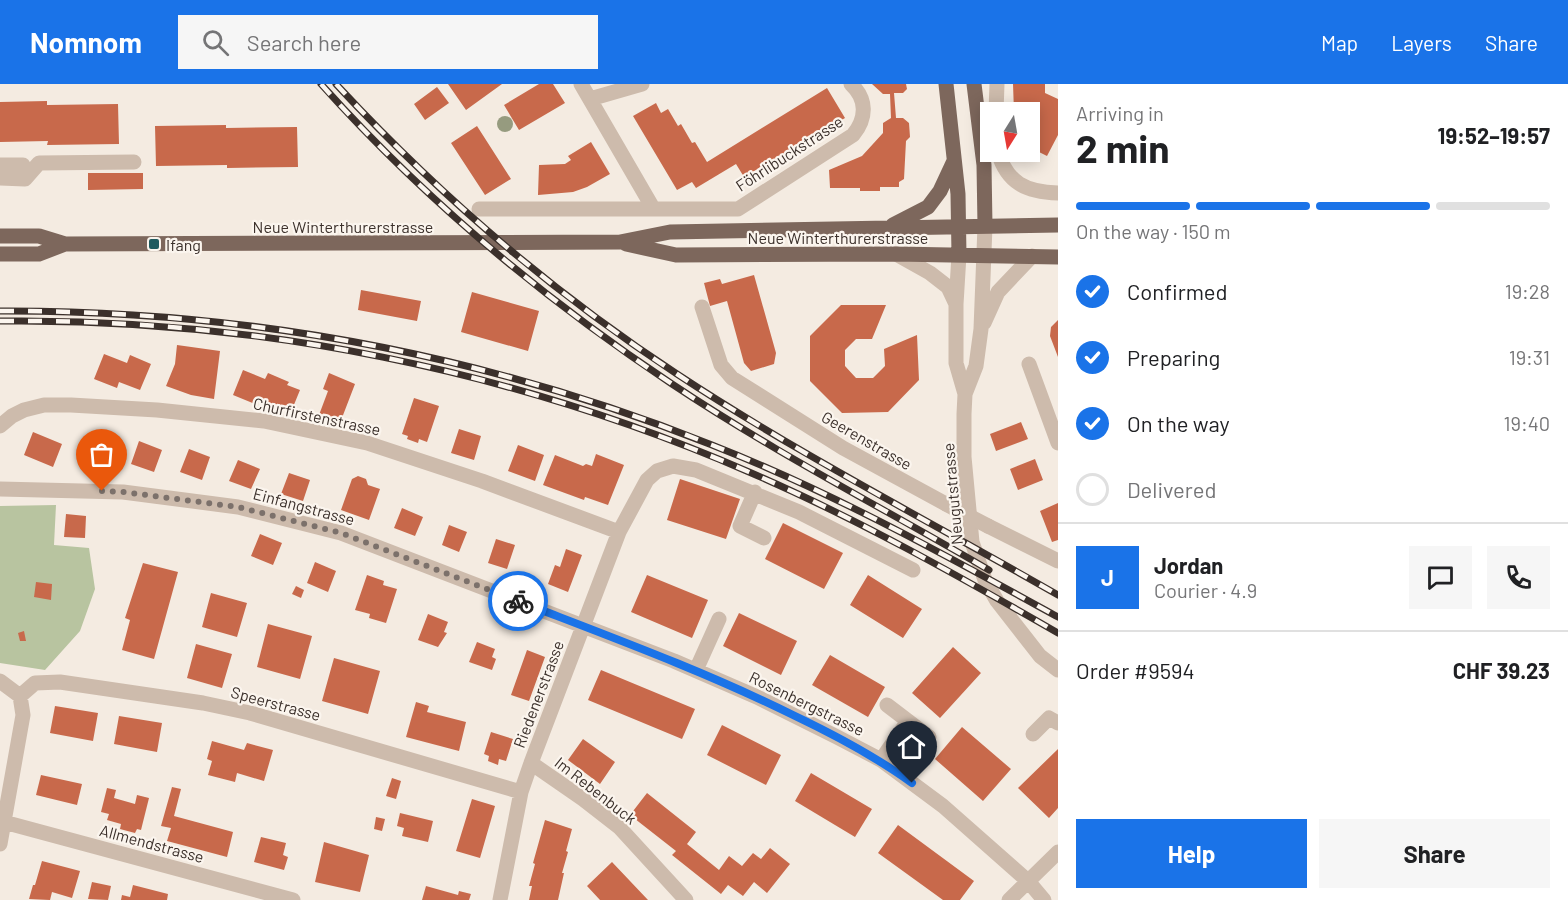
<!DOCTYPE html>
<meta charset="utf-8">
<style>
:root{--surface:#fff;--page:#f6f6f6;--text:#202124;--muted:#757577;--line:#e0e0e0;--accent:#1a73e8}
body{margin:0;font-family:Barlow,sans-serif;background:var(--page);color:var(--text);height:100vh;display:flex;flex-direction:column;font-size:22px;white-space:nowrap}
*{box-sizing:border-box;margin:0}
p{font-size:20px;color:var(--muted)}
.icon{flex:none;width:33px;height:33px;fill:none;stroke:currentColor;stroke-width:2;stroke-linecap:round;stroke-linejoin:round}
.map{position:relative;flex:1;overflow:hidden}
.panel{display:flex;flex-direction:column;background:var(--surface);width:510px}
.panel>*{flex:none}
.needle{width:39px;rotate:191deg}
.tools{position:absolute;left:980px;top:18px;display:grid;gap:12px}
.tools a{display:grid;place-items:center;width:60px;height:60px;border-radius:0px;background:var(--surface);box-shadow:0 3px 15px #0003;font-size:30px}
.pin{position:absolute;display:grid;place-items:center;width:51px;height:51px;color:#fff;margin:-62px -26px;border-radius:50% 50% 50% 0;rotate:-45deg;box-shadow:0 0 6px #0007}
.pin .icon{rotate:45deg}
.courier{position:absolute;display:grid;place-items:center;width:60px;height:60px;margin:-30px;border:4px solid #1a73e8;border-radius:50%;background:#fff;color:#222;box-shadow:0 2px 8px #0007}
.overview em{font-style:normal;font-weight:700}
.overview div{display:flex;flex-direction:column-reverse}
.overview{display:flex;align-items:center;justify-content:space-between;height:102px;padding:0 18px}
h1{font-size:39px;font-weight:700;line-height:45px}
.bar{display:grid;grid-template-columns:repeat(4,1fr);gap:9px 6px;align-content:center;height:72px;padding:0 18px}
.bar i{height:8px;border-radius:4px;background:var(--line)}
.bar .on{background:var(--accent)}
.bar p{grid-column:span 4}
.line{display:flex;align-items:center;gap:15px;padding:0 18px;border-top:2px solid var(--line)}
.line div{flex:1}
.round{display:grid;place-items:center;flex:none;width:63px;height:63px;border-radius:0px;background:var(--page)}
ol{padding:0 18px;list-style:none}
li{display:flex;align-items:center;gap:18px;height:66px}
li p{margin-inline-start:auto}
li .icon{padding:6px;border-radius:50%;background:var(--accent);color:#fff;stroke-width:4}
li:last-child{color:var(--muted)}
li i{width:33px;height:33px;border:3px solid var(--line);border-radius:50%}
.button{display:flex;gap:12px;margin-top:auto;padding:12px 18px}
.button a{flex:1;height:69px;border-radius:0px;background:var(--accent);color:#fff;font-size:24px;font-weight:700;line-height:69px;text-align:center}
.button a+a{background:var(--page);color:var(--text)}
header{display:flex;align-items:center;gap:36px;box-sizing:border-box;height:84px;padding:0 30px;background:var(--accent);color:#fff}
header strong{font-size:28px}
nav{display:flex;gap:33px;margin-inline-start:auto;font-size:21px}
.search{width:420px;height:54px;background:var(--page);display:flex;align-items:center;gap:15px;box-sizing:border-box;padding:0 21px;border-radius:0px;color:var(--muted);font-size:22px}
main{display:flex;flex:1;min-height:0}
.map>svg:first-child{display:block}
</style>
<header>
<strong>Nomnom</strong>
<div class="search"><svg class="icon" aria-label="search" viewBox="0 0 24 24"><circle cx="10" cy="10" r="6"/><path d="M15 15l6 6"/></svg>Search here</div>
<nav><a>Map</a><a>Layers</a><a>Share</a></nav>
</header>
<main>
<div class="map">
<svg width="1058" height="816" viewBox="0 0 1058 816">
<rect width="100%" height="100%" fill="#f4ebe1"/>
<!-- green -->
<path fill="#b8c4a0" d="M56,421L54,461L89,464L95,505L80,547L45,586L0,579V422Z"/>
<!-- building -->
<path fill="#c8694b" d="M448,0H502L466,26Z
M539,0H553L565,19L519,46L504,21Z
M872,0H906L907,5L903,9H894L896,34H903L909,39L910,53L906,57L904,95L899,98V103H880V107H860V104H830L829,86L862,72L883,49V39L891,34L890,10H883Z
M1013,0H1045V9L1058,15V51L1047,72L1029,63V28H1014Z
M437,3L449,19L425,36L414,20Z
M827,4L845,34L744,93L736,80L696,104L692,98L677,106L633,32L656,19L661,29L668,25L678,42L681,40L692,59L695,58L707,78Z
M47,17V21L118,20L119,60L47,61L48,57L0,58V18Z
M226,41V44L297,43L298,83L227,84V81L156,82L155,42Z
M477,42L511,95L485,111L451,59Z
M591,58L610,90L587,103L573,108L538,111L539,81L565,80L571,76L568,72Z
M88,89H143V105L88,106Z
M754,191L776,269L774,280L751,287L744,279L727,217L710,222L704,199L720,195L722,200Z
M361,206L421,217L417,237L358,226Z
M472,208L539,227L528,267L461,248Z
M841,221H886L872,255H856L845,266V282L856,294H873L885,282L884,265L917,251L919,296L888,328L842,329L810,297V252Z
M1058,236V273L1050,252L1051,243Z
M177,261L220,267L214,315L191,311L166,302L175,280Z
M104,270L127,279L130,271L151,280L140,306L119,298L117,304L94,295Z
M243,286L265,295L268,289L289,298L287,301L300,306L291,328L258,314L255,320L233,311Z
M329,289L355,300L340,339L319,331L328,307L323,305Z
M414,314L439,322L427,358L419,355L418,359L407,355L408,352L402,350Z
M1021,338L1028,355L996,367L990,350Z
M459,345L481,352L474,376L451,369Z
M33,348L62,360L53,383L24,371Z
M91,351L113,360L103,383L82,373Z
M139,357L162,366L154,388L131,380Z
M518,361L544,371L535,397L508,387Z
M189,365L210,373L202,396L180,388Z
M596,370L624,381L608,421L585,413L584,416L543,401L555,371L583,382L586,380L592,382Z
M1035,375L1043,396L1018,406L1010,385Z
M238,376L260,385L251,405L229,397Z
M289,389L310,396L303,417L281,410Z
M358,392L366,395L368,401L380,405L369,436L341,426L352,395Z
M680,395L740,415L726,455L667,436Z
M1058,419V456L1052,458L1040,427Z
M402,424L423,433L415,452L394,444Z
M66,430L86,432L85,454L64,453Z
M783,439L843,469L824,505L765,475Z
M449,441L467,448L459,468L442,461Z
M260,450L282,459L273,481L251,472Z
M496,455L515,461L507,485L488,479Z
M566,465L582,471L568,508L548,500L555,481L560,483Z
M315,478L336,487L328,508L307,499Z
M143,479L178,488L154,575L122,566L130,536L125,534Z
M367,491L384,497L383,501L397,505L386,539L369,534L370,530L355,526Z
M647,491L708,516L692,554L631,528Z
M868,491L922,525L903,554L850,521Z
M36,498L52,500L51,516L34,513Z
M296,502L304,506L301,514L292,510Z
M211,509L247,519L237,553L202,543Z
M739,529L797,557L781,591L723,562Z
M428,530L448,538L444,548L447,549L438,563L418,556Z
M268,540L312,552L300,595L257,583Z
M24,547L26,557H20L18,549Z
M477,558L495,565L492,573L496,575L492,586L469,578Z
M196,560L232,570L222,604L187,594Z
M953,563L981,589L940,634L912,609Z
M527,566L545,573L529,617L511,611Z
M830,571L885,603L868,633L812,601Z
M334,574L380,587L368,630L322,617Z
M601,586L695,625L682,655L588,616Z
M416,618L429,622L427,628L466,638L459,667L406,653Z
M55,622L98,629L93,657L50,649Z
M119,632L162,639L157,668L114,660Z
M722,641L781,671L766,701L707,671Z
M962,643L1011,685L983,717L935,675Z
M491,648L513,655L506,677L499,675L498,681L488,677L489,672L484,670Z
M583,655L615,678L600,700L568,676Z
M212,657L244,666L247,659L273,666L264,697L237,689L235,698L208,691L212,677L207,675Z
M1058,665V724L1049,734L1018,704Z
M811,689L872,725L855,753L795,717Z
M41,691L82,700L77,721L36,711Z
M392,694L401,697L396,715L386,712Z
M172,703L181,705L174,732L233,748L227,773L167,757L171,744L161,742Z
M107,704L116,706L114,714L135,720L137,711L149,714L141,746L137,745L135,749L120,745L121,740L107,736L109,730L101,728Z
M647,709L696,748L687,760L719,786L729,772L742,782L753,769L761,775L770,764L790,780L767,809L754,798L743,812L728,801L721,810L672,771L676,767L630,731Z
M472,715L495,722L480,774L456,767Z
M400,729L433,737L428,758L402,752L404,744L397,742Z
M376,733L385,735L382,747L374,745Z
M545,736L572,745L566,767L568,768L562,789H564L558,816H529L532,802H529L535,780L533,779Z
M898,741L974,797L960,816H943L878,769Z
M261,753L286,759L283,771L288,773L284,786L254,778Z
M324,758L369,771L360,808L315,798Z
M42,777L80,787L72,814L52,808L50,816L29,815L33,801H35Z
M612,778L648,816H600L587,802Z
M92,798L111,802L108,816L88,815Z
M133,801L168,810L167,816H121L122,811L130,813Z
M426,802L458,811L459,807L471,810L469,816H422Z"/>
<g fill="none" stroke-linecap="round" stroke-linejoin="round">
<!-- minor -->
<path stroke="#cdbbac" stroke-width="15" d="M581,0L653,124
M590,15L642,0
M996,28L997,0
M998,68C1007,99 1026,108 1058,109
M0,81H23
M0,94L25,95L39,79L134,78
M479,125H738L853,51C867,34 867,15 851,0
M985,142L981,245L976,282L965,310L964,330V373L972,458L985,496L997,517L1040,572L1058,586
M896,170L930,189L948,203L956,220
M959,171L956,220V279L965,310
M702,223L721,281L732,294L843,364L946,420
M984,239L998,208L1032,172
M1029,280L1058,359
M0,342L12,332L24,326L44,321H71L157,326L264,337L367,359L482,397L619,448
M0,405L123,408L238,423L341,449L674,577L757,613L837,653L881,676L943,722L1028,797L1044,816
M755,408L740,442L764,454
M988,442L1058,477
M696,586L719,535
M0,597L20,612L23,631L0,760
M20,612L35,599L60,598L203,619L250,629L521,708
M887,621L929,653
M1033,650L1049,634L1058,639
M881,676L908,637
M531,679L583,715L619,743L686,816
M0,737L293,816
M500,816L521,708L531,679L619,448L647,396L657,387L673,382L696,386L799,428L913,486
M1009,816L1058,768"/>
<!-- major -->
<path stroke="#7d675c" stroke-width="15" d="M946,0L958,110L959,171
M974,0L984,81L985,142
M893,141L928,123L940,107L954,77
M0,152H39L65,160L620,158L670,148L1058,141
M626,160L676,171L896,170L1058,173
M0,170H39L65,160"/>
<!-- rail casing -->
<g stroke="#3b302b" stroke-width="7">
<path id="rail" d="M321,0C424,115 544,215 672,300C774,368 883,424 989,486
M336,0C438,110 552,208 677,290C800,371 931,438 1058,511
M0,227C245,226 484,270 712,361C832,408 945,471 1058,533
M0,237C257,234 514,286 749,388C856,434 957,491 1058,549"/>
</g>
<!-- rail -->
<use href="#rail" stroke="#fbf5ee" stroke-width="4.5" stroke-dasharray="14" stroke-linecap="butt"/>
<!-- minor-bridge -->
<path stroke="#cdbbac" stroke-width="15" d="M946,420L988,442"/>
</g>
<!-- trees -->
<circle fill="#969b7f" cx="505" cy="40" r="8"/>
<g fill="none" stroke-linecap="round" stroke-linejoin="round">
<!-- done -->
<path stroke="#7c716b" stroke-width="6" stroke-dasharray="0 10.8" d="M102,407L123,408L238,423L341,449L518,517"/>
<!-- route -->
<path stroke="#1a73e8" stroke-width="8" d="M518,517C611,553 704,587 793,631C835,651 875,672 912,699"/>
</g>
<!-- markers -->
<rect fill="#1f5a5e" stroke="#fbf5ee" stroke-width="2" x="148" y="154" width="12" height="12" rx="3"/>
<g text-anchor="middle" dominant-baseline="central" stroke-width="4.5" stroke-linejoin="round" paint-order="stroke">
<!-- street labels -->
<g font-size="16" fill="#3b302b" stroke="#fbf5ee">
<text transform="translate(789 69) rotate(-33)">Föhrlibuckstrasse</text>
<text x="343" y="142">Neue Winterthurerstrasse</text>
<text x="838" y="153">Neue Winterthurerstrasse</text>
<text transform="translate(317 332) rotate(12)">Churfirstenstrasse</text>
<text transform="translate(867 356) rotate(30)">Geerenstrasse</text>
<text transform="translate(952 410) rotate(-95)">Neugutstrasse</text>
<text transform="translate(304 422) rotate(15)">Einfangstrasse</text>
<text transform="translate(538 610) rotate(-69)">Riedenerstrasse</text>
<text transform="translate(276 619) rotate(15)">Speerstrasse</text>
<text transform="translate(807 619) rotate(26)">Rosenbergstrasse</text>
<text transform="translate(596 706) rotate(38)">Im Rebenbuck</text>
<text transform="translate(152 759) rotate(15)">Allmendstrasse</text>
</g>
<!-- poi labels -->
<g font-size="16" fill="#3b302b" stroke="#fbf5ee" text-anchor="start">
<text x="166" y="160">Ifang</text>
</g>
</g>
</svg>
<div class="tools">
<a><svg class="needle" viewBox="-14 -14 28 28"><path d="M0-13l5 13h-10z" fill="#e53935"/><path d="M0 13l5-13h-10z" fill="#757577"/></svg></a>
</div>
<div class="pin" style="left:102px;top:407px;background:#ea580c"><svg class="icon" aria-label="bag" viewBox="0 0 24 24"><path d="M5 8h14l-1 12H6zM9 8a3 3 0 0 1 6 0"/></svg></div>
<div class="pin" style="left:912px;top:699px;background:#1f2937"><svg class="icon" aria-label="home" viewBox="0 0 24 24"><path d="M3 11l9-7 9 7M6 9v11h12V9"/></svg></div>
<div class="courier" style="left:518px;top:517px"><svg class="icon" aria-label="bike" viewBox="0 0 24 24"><circle cx="6" cy="16" r="4"/><circle cx="18" cy="16" r="4"/><path d="M6 16l4-8h5l3 8M10 8l3 8H6M13 5h3"/></svg></div>
</div>
<section class="panel">
<div class="overview"><div><h1>2 min</h1><p>Arriving in</p></div><em>19:52–19:57</em></div>
<div class="bar"><i class="on"></i><i class="on"></i><i class="on"></i><i></i><p>On the way · 150 m</p></div>
<ol>
<li><svg class="icon" aria-label="check" viewBox="0 0 24 24"><path d="M5 12l5 5 9-10"/></svg>Confirmed<p>19:28</p></li>
<li><svg class="icon" aria-label="check" viewBox="0 0 24 24"><path d="M5 12l5 5 9-10"/></svg>Preparing<p>19:31</p></li>
<li><svg class="icon" aria-label="check" viewBox="0 0 24 24"><path d="M5 12l5 5 9-10"/></svg>On the way<p>19:40</p></li>
<li><i></i>Delivered</li>
</ol>
<div class="line" style="height:108px"><b class="round" style="background:var(--accent);color:#fff">J</b><div><b>Jordan</b><p>Courier · 4.9</p></div><a class="round"><svg class="icon" aria-label="chat" viewBox="0 0 24 24"><path d="M4 5h16v11H9l-5 4z"/></svg></a><a class="round"><svg class="icon" aria-label="phone" viewBox="0 0 24 24"><path d="M5 4h4l2 5-3 2q2 4 5 5l2-3 5 2v4C11 20 4 13 5 4z"/></svg></a></div>
<div class="line" style="height:78px"><div>Order #9594</div><b>CHF 39.23</b></div>
<div class="button"><a>Help</a><a>Share</a></div>
</section>
</main>
